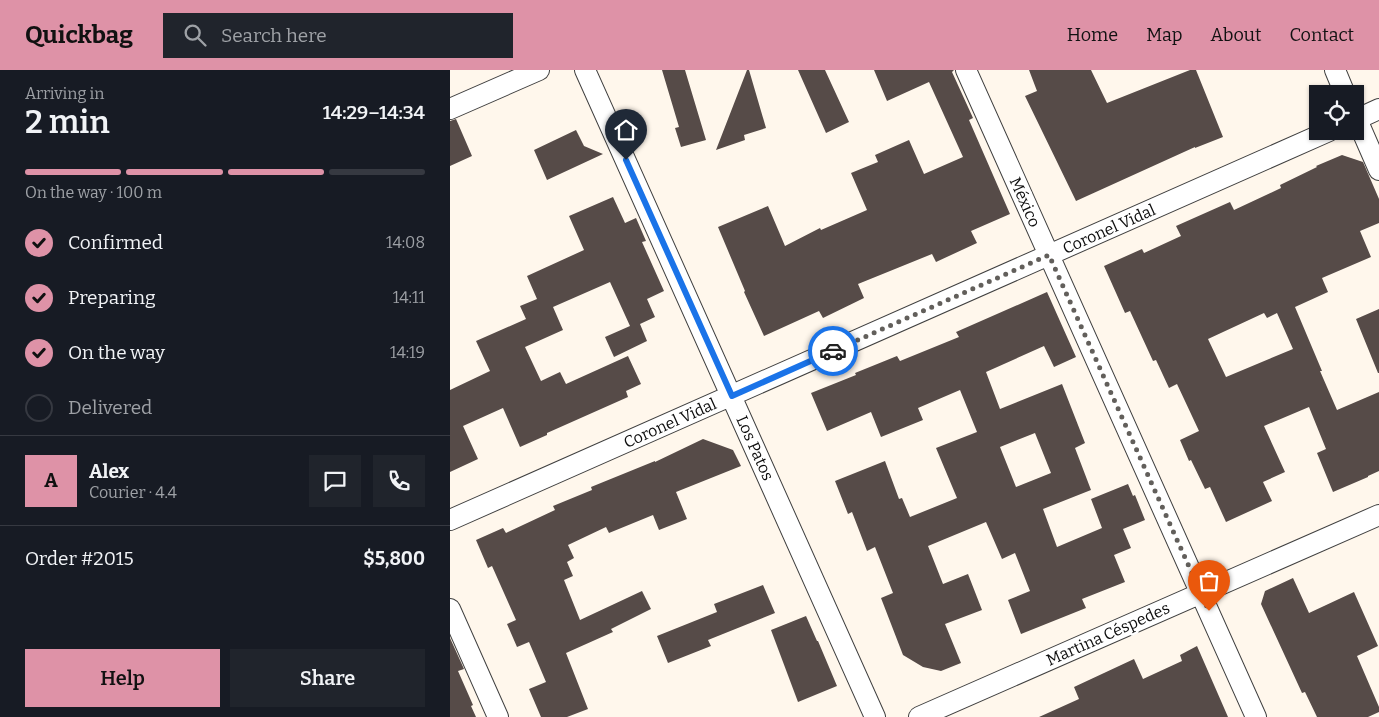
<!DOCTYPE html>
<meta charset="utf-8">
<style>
:root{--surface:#171b24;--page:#20242c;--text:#f1f3f6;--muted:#9ea1a6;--line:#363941;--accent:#de92a7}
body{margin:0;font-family:Bitter,serif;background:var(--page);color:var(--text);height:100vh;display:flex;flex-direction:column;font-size:19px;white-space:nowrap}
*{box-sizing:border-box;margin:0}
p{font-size:16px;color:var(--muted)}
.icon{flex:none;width:28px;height:28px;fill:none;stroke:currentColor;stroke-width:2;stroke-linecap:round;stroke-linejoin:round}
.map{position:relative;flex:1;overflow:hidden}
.sheet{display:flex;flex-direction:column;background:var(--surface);width:450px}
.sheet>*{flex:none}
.tools{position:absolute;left:859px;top:15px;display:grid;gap:10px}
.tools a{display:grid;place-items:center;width:55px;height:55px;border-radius:0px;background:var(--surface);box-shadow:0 1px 4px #0004;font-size:25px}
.pin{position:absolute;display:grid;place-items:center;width:42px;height:42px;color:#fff;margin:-51px -21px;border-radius:50% 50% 50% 0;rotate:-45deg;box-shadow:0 0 5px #0007}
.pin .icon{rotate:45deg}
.courier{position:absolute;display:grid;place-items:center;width:50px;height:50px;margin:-25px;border:4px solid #1a73e8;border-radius:50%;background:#fff;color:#222;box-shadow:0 1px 6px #0007}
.summary em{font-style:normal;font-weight:600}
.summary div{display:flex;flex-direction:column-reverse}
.summary{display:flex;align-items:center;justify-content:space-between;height:85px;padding:0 25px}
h1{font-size:32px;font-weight:600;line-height:38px}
.bar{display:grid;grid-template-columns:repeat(4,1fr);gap:8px 5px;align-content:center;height:60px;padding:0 25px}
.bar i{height:6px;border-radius:4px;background:var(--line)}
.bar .selected{background:var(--accent)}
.bar p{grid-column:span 4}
.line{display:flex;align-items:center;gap:12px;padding:0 25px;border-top:1px solid var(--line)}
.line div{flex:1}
.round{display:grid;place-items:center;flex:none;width:52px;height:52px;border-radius:0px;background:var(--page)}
ol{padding:0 25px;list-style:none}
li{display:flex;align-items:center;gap:15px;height:55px}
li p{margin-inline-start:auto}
li .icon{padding:5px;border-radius:50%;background:var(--accent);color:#111;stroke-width:4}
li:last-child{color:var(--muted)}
li i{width:28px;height:28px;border:2px solid var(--line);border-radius:50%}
.action{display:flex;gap:10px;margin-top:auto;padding:10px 25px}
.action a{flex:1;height:58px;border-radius:0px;background:var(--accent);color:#111;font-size:20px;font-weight:600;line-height:58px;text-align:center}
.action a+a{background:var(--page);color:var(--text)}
header{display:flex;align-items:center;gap:30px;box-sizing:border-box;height:70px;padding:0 25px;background:var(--accent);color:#111}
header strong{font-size:24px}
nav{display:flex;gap:28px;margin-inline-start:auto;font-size:18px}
.search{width:350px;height:45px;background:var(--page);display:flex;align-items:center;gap:12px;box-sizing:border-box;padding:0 18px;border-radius:0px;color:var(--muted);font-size:19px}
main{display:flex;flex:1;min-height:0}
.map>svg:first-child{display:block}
</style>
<header>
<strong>Quickbag</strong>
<div class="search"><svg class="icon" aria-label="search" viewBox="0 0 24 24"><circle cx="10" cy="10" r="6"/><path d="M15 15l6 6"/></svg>Search here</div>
<nav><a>Home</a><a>Map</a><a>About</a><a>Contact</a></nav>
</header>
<main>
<section class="sheet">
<div class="summary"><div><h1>2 min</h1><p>Arriving in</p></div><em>14:29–14:34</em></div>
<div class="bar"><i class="selected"></i><i class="selected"></i><i class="selected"></i><i></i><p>On the way · 100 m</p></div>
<ol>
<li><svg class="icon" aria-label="check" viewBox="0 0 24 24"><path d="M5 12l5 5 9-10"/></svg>Confirmed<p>14:08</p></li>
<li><svg class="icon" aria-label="check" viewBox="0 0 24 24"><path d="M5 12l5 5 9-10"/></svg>Preparing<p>14:11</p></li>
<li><svg class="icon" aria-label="check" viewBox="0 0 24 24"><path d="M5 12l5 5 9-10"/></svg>On the way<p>14:19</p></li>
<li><i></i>Delivered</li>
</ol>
<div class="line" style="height:90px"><b class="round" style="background:var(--accent);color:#111">A</b><div><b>Alex</b><p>Courier · 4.4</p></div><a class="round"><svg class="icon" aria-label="chat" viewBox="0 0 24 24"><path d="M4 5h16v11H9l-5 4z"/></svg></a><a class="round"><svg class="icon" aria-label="phone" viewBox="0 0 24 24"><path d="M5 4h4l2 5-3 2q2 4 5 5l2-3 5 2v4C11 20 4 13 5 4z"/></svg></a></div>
<div class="line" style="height:65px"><div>Order #2015</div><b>$5,800</b></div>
<div class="action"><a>Help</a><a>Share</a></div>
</section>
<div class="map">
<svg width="929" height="647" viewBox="0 0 929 647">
<rect width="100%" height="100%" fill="#fff7ec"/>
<!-- building -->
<path fill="#564b48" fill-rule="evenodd" d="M212,0H235L256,70L231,77L225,58L229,57Z
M297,0H299L316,58L294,65L295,70L266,80Z
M348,0H375L399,52L376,63Z
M424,0H504L502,2L523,48L519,50L560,144L521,161L527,173L486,192L482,184L408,214L414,228L373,248L369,241L314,266L294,222L295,221L268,157L318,136L335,176L370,158L371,160L417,140L401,103L428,92L425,85L459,70L474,104L513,87L479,12L437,31Z
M579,0H641L657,33L740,0H746L773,67L745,78V77L626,131L575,26L587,21Z
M6,49L22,86L0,96V51Z
M126,60L134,76L153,84L97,110L84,80Z
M892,85L913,92L929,129V153L910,161L921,187L872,208L878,222L845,237L872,301H870L887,340L929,322V401L918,406V407L883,422L867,383L876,379L859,337L814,356L835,402L813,412L822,431L776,452L760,417L755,419L741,390L739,391L730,370L749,361L727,314L719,318L706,290L703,291L680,241L675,243L654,196L692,179L694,183L731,166L726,156L780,132L784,140L831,118L830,115L867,97L866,96ZM814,243L817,248L827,243L843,279L776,307L758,269Z
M163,127L175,153L186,148L196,171L192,172L214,221L197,229L205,247L190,254L197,271L164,287L155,267L180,256L160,212L103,237L113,260L75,277L91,311L110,302L116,314L178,286L191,314L176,321L178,327L97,363V365L70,377L53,338L13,356L28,389L0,402V320L40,301L26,271L76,249L70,236L87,229L77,206L134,180L119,146Z
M597,222L626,287L604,297L594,276L536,302L550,339L612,314L635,373L625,378L641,420L593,439L607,477L652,458L641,429L678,414L683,426L685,425L695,450L673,459L681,478L664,485L675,512L632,529L636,538L571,564L558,530L580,521L565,483L552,489L536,452L478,476L493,514L518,504L532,540L495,554L511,593L491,601L473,597L453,585L431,528L443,523L425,477L417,481L402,442L398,444L385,411L435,391L449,429L452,428L460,447L507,428L486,378L527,362L510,320L468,338L473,350L431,367L421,342L377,361L361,323L406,305L405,303L447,286L450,291L509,267L506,262ZM585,363L601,403L566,417L550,377Z
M929,239V303H928L906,249Z
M253,369L283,380L291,396L226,422L237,449L209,460L203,445L159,463L156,457L118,475L124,488L117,492L123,506L114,510L130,550L192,521L201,539L161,559L163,562L116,583L138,639L117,647H91L79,619L96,612L79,572L67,577L57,554L66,550L42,496L38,498L26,470L53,458L56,463L105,440L103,436L142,420L141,417L205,391V392Z
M843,508L859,543L904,522L928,576L907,586L929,637V642L918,647H867L855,622L852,623L811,534L815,521Z
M313,515L325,543L258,570L261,576L218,593L207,566L267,542L264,534Z
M356,546L367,571H368L387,616L348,632L321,560Z
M0,568L14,599L8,601L23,635L21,636L26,647H0Z
M747,576L778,647H589L629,629L624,617L684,589L693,609L732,591L730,585Z"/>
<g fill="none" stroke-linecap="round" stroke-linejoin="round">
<!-- street casing -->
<g stroke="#404040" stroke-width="22">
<path id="street" d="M135,0L425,647
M516,0L806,647
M885,0L895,24
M0,39L89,0
M905,45L929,100
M905,50L929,39
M0,450L879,61
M0,539L48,647
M469,647L929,445"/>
</g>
<!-- street -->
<use href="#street" stroke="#fff" stroke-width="20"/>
</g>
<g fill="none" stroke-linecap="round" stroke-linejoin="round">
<!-- done -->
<path stroke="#625f5b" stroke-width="5" stroke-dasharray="0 9" d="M383,281L599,185L759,541"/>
<!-- route -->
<path stroke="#1a73e8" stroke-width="6" d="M176,90L282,326L383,281"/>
</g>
<g text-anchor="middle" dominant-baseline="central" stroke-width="5" stroke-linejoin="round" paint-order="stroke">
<!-- street labels -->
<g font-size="16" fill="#0d0d0d" stroke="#fff">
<text transform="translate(575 132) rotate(66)">México</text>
<text transform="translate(659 159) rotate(-24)">Coronel Vidal</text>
<text transform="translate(220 353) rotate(-24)">Coronel Vidal</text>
<text transform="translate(305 378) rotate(66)">Los Patos</text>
<text transform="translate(658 564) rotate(-24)">Martina Céspedes</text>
</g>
</g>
</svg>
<div class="tools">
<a><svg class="icon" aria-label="locate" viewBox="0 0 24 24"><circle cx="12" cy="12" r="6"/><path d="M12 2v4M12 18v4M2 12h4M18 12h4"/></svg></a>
</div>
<div class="pin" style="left:759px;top:541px;background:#ea580c"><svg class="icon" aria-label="bag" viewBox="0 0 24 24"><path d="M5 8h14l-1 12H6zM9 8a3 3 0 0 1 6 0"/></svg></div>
<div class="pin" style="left:176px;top:90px;background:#1f2937"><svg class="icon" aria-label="home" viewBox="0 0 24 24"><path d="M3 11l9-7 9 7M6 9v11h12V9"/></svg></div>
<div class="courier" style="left:383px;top:281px"><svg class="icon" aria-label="car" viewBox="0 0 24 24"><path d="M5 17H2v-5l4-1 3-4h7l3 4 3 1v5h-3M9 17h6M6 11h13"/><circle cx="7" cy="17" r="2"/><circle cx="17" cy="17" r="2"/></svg></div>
</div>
</main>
